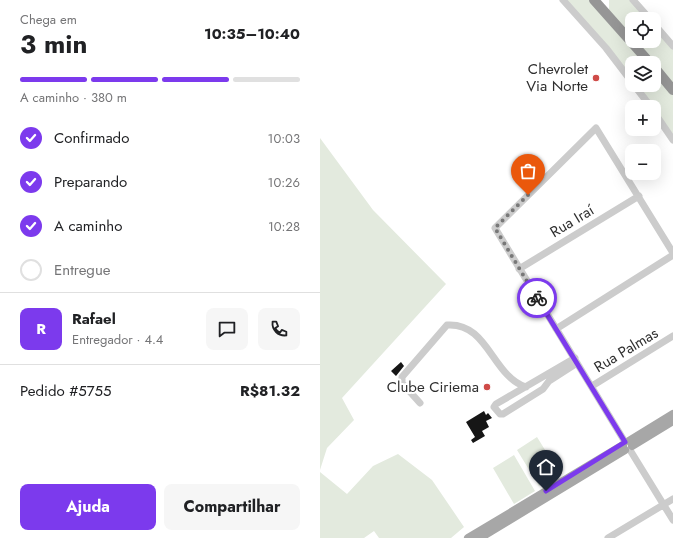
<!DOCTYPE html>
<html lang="pt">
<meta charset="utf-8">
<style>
:root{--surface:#fff;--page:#f6f6f6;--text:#202124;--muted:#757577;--line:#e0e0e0;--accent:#7c3aed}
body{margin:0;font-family:Jost,sans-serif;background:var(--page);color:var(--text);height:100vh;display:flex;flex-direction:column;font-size:15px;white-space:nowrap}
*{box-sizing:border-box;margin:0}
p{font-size:13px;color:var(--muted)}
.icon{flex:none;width:22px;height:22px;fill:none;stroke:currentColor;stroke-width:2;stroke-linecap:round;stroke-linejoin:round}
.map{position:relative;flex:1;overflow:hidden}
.details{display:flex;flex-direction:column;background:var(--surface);width:320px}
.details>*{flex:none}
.fabs{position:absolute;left:305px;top:12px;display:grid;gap:8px}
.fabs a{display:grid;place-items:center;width:36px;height:36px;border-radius:8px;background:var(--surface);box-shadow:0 4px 16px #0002;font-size:20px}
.pin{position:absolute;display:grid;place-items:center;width:34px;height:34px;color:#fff;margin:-41px -17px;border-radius:50% 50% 50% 0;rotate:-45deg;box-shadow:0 0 4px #0007}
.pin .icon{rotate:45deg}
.courier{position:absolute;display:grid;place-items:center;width:40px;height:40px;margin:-20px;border:3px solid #7c3aed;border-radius:50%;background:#fff;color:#222;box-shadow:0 1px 5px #0007}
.overview em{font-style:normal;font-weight:700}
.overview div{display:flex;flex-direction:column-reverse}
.overview{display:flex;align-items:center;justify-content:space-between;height:68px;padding:0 20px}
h1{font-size:26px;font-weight:700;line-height:30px}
.bar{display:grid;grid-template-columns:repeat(4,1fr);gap:6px 4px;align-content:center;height:48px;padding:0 20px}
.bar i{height:5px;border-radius:3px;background:var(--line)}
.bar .active{background:var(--accent)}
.bar p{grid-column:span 4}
.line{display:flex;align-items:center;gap:10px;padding:0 20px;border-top:1px solid var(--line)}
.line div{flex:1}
.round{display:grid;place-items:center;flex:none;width:42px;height:42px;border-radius:8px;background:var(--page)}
ol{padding:0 20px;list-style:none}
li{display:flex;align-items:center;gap:12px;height:44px}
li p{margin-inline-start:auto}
li .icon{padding:4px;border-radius:50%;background:var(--accent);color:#fff;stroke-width:4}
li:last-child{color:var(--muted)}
li i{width:22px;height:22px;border:2px solid var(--line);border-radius:50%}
.primary-button{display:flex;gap:8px;margin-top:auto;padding:8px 20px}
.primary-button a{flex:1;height:46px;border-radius:8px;background:var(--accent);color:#fff;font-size:16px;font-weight:700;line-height:46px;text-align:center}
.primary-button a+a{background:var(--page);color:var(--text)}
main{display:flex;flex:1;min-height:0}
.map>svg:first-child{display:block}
</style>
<main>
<section class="details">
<div class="overview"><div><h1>3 min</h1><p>Chega em</p></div><em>10:35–10:40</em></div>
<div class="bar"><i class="active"></i><i class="active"></i><i class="active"></i><i></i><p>A caminho · 380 m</p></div>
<ol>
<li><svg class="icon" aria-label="check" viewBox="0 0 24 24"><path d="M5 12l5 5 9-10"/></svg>Confirmado<p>10:03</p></li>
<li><svg class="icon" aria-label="check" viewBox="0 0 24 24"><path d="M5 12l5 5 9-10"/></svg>Preparando<p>10:26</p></li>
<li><svg class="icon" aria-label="check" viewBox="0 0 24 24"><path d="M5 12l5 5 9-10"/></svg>A caminho<p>10:28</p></li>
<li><i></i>Entregue</li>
</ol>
<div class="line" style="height:72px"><b class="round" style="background:var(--accent);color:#fff">R</b><div><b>Rafael</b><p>Entregador · 4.4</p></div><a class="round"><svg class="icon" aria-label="chat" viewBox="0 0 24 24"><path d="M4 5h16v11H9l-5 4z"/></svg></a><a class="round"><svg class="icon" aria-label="phone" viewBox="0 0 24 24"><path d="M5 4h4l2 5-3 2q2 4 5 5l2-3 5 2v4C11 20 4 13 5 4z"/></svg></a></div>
<div class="line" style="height:52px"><div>Pedido #5755</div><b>R$81.32</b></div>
<div class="primary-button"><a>Ajuda</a><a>Compartilhar</a></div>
</section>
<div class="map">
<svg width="353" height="538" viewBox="0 0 353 538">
<rect width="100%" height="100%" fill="#fff"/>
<!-- green -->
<path fill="#e3eade" d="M246,0H271L326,63H312V77Z
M289,0H310L326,19H312V38L289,10Z
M334,28L353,49V86L315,41H334Z
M334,72L353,94V135L318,85H334Z
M0,138L53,210L126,284L22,398L34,420L7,448L0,470Z
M217,437L240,474L219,486L197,450Z
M78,454L112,480L144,527L131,538H59L54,531L44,538H0V472L27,494L53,466Z
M194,455L215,491L194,504L173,468Z"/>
<!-- building -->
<path fill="#161616" d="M81,362L84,366L76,376L71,371Z
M164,411L166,415L168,413L172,418L166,421L169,427L162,431L165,436L153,443L151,440L155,437L146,422Z"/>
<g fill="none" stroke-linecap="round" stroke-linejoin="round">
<!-- minor -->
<path stroke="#ccc" stroke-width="7" d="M243,0L286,48L312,82
M313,0L330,19
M334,24L353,46
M314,85L331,107
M334,112L353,140
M199,269L319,196
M236,329L353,255
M255,358L176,404L174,407L180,414H183L223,389L229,381L257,363
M272,386L353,336
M100,403L82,383V377L127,325C168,322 172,376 206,387
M305,442L175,228L276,128L353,253
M310,450L353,520
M288,538L353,499"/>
<!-- major -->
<path stroke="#a7a7a7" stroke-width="8" d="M309,441L353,414
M312,446L353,421
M148,538L303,445
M160,538L305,450"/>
<!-- highway -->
<path stroke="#969696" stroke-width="10" d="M274,0L330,63
M334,67L353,90"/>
</g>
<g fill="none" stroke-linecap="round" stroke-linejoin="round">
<!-- done -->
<path stroke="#787878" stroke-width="4" stroke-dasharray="0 7.2" d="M208,195L175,228L217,298"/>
<!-- route -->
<path stroke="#7c3aed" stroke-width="5" d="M217,298L305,442L226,491"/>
</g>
<!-- markers -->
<g fill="#cf4b48" stroke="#fff" stroke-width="1.5">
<circle cx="276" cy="78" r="4"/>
<circle cx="167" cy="387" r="4"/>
</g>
<g text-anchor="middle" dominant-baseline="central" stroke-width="4" stroke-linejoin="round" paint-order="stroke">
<!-- poi labels -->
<g font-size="15" fill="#2f2f2f" stroke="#fff" text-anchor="end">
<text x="268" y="69">Chevrolet<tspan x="268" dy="17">Via Norte</tspan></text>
<text x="159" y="387">Clube Ciriema</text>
</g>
<!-- street labels -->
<g font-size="15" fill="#2f2f2f" stroke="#fff">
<text transform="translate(252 221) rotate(-31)">Rua Iraí</text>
<text transform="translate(306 350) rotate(-31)">Rua Palmas</text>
</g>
</g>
</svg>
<div class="fabs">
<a><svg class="icon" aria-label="locate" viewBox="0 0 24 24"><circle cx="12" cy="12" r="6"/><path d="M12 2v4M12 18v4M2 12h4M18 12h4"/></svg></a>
<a><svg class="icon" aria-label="layers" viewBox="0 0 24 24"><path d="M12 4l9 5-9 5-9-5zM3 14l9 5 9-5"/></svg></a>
<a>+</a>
<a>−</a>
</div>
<div class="pin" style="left:208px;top:195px;background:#ea580c"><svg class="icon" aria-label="bag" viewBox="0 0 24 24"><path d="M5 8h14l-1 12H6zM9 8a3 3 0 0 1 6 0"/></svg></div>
<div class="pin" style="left:226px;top:491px;background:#1f2937"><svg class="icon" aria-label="home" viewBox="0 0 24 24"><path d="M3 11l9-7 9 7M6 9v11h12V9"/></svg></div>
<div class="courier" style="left:217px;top:298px"><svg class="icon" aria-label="bike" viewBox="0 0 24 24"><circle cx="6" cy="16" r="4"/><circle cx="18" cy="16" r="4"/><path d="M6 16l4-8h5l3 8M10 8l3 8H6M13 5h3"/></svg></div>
</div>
</main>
